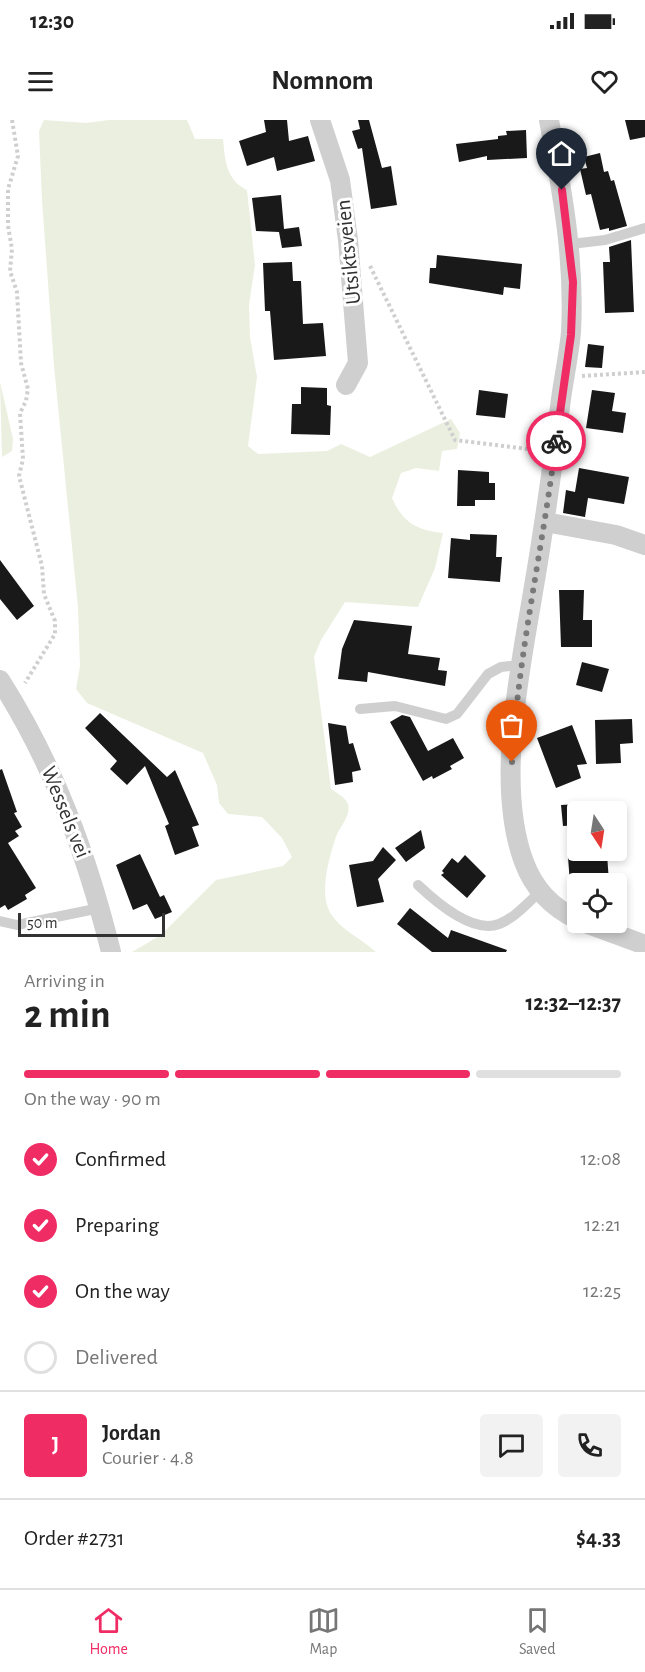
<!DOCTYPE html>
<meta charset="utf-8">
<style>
:root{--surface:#fff;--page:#f2f2f2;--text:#222;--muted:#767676;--line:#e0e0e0;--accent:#f02c65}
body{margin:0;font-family:"Alegreya Sans",sans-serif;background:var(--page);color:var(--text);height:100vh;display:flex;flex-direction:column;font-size:22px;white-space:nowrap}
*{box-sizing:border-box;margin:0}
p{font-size:20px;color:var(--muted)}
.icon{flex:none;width:33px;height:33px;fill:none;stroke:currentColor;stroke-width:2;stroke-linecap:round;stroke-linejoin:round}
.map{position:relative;height:832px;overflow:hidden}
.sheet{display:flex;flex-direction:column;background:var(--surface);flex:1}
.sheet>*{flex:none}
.needle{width:39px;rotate:168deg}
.fabs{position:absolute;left:567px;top:681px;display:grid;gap:12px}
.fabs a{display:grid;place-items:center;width:60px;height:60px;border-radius:6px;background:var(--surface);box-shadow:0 3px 9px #0003;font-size:30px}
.scale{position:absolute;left:18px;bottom:15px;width:147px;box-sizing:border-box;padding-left:6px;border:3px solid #323232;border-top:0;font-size:16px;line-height:21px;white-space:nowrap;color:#323232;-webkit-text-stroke:4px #fff;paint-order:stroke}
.pin{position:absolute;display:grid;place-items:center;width:51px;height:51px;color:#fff;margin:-62px -26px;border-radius:50% 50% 50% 0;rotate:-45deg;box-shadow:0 0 6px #0007}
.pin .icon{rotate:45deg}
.courier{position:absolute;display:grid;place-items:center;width:60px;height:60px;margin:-30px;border:4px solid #f02c65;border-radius:50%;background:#fff;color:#222;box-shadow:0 2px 8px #0007}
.summary em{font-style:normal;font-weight:700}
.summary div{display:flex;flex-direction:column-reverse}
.summary{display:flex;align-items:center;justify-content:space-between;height:102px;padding:0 24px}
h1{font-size:39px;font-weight:700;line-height:45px}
.bar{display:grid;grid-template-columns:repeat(4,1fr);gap:9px 6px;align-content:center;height:72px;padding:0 24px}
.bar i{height:8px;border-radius:4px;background:var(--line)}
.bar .current{background:var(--accent)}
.bar p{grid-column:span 4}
.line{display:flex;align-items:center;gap:15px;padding:0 24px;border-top:2px solid var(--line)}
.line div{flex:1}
.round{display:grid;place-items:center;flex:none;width:63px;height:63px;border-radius:6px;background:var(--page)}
ol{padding:0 24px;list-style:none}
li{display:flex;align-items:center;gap:18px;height:66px}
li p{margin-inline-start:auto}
li .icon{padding:6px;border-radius:50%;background:var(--accent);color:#fff;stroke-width:4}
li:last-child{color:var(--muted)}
li i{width:33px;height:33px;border:3px solid var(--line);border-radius:50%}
.status{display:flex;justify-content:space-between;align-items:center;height:42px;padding:0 30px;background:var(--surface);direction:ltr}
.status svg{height:16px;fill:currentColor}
header{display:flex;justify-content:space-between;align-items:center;height:78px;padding:0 24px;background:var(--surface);font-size:27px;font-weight:700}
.tab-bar{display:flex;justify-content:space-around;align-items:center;height:84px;border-top:2px solid var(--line);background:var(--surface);font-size:16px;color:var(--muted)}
.tab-bar a{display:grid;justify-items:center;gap:3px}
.tab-bar .current{color:var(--accent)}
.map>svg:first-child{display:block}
</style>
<div class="status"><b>12:30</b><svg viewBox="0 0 49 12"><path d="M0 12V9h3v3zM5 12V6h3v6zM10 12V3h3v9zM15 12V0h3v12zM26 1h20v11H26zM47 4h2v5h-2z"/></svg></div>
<header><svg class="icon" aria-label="menu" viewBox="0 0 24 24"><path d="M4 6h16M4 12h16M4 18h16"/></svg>Nomnom<svg class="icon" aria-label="heart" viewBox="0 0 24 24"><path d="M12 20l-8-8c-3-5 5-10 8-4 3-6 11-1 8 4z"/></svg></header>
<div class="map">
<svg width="645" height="832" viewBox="0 0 645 832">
<rect width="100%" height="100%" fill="#fff"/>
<!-- green -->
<path fill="#ebefdf" d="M44,0L86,3L109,0H187L195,19H223C225,40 226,60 247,70L255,145L249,185L250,217L257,257L248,326L258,334L327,331L341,324L370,337L451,299L460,313L457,329L442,331L439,351L416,348L401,353L392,378C403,403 417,410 443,413L435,448L418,487L345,482L321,520L314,537L331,669C337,673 345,677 348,684C351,694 341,706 337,714C330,734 320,768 328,788C336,808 361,818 376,832H132L161,815L216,760L283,746L292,737L282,718L262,697L228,694L219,683L217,665L203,633L87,583L76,569L80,546L78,487L54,246L42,80L39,11Z
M0,262L13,319L12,331L2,337Z"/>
<!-- building -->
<path fill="#191919" d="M264,0H287L289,21L308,16L315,41L277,51L274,37L247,46L239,21L266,12Z
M358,0H369L382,48L391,46L397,85L371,89L362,28L358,29L352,11L360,9Z
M625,0H645V17L630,20Z
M526,10L527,38L487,40V36L459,42L456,24L498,19V16L507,15L506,11Z
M600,33L604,52L608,51L611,61L614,60L627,106L609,111V108L600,110L591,74L586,75L580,49L587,48L584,37Z
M281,75L284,109L299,107L302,126L282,128L279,112L256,111L252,78Z
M631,120L634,192L605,193L603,142H610L609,127Z
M437,135L522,144L520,169L504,167L503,175L429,163L430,148H436Z
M292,142L293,161H301L303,204L323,203L326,236L274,240L270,191H265L263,143Z
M588,224L604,226L602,248L585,247Z
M301,267L327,268V285L331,286L330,315L291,314L292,284H301Z
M479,270L508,274L505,298L476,295Z
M592,270L615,273L612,291L626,293L623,313L586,308Z
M579,348L629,357L624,384L588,378L585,397L563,393L566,370L575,372Z
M458,350L489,352V363H495V380H475V386H457Z
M470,414L497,415L496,437H502L500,462L448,458L451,418L470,420Z
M0,440L34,486L17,500L0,479Z
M559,470H584L583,500H592V527H561Z
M354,500L412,506L408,534L440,538L438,550L447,551L445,566L368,552L367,562L338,559L342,529Z
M582,542L609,549L602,572L576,565Z
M100,593L167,657L175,650L199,705L192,707L199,726L175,735L165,706L169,704L145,646L127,665L110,649L117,641L85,608Z
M402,595L410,597L428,631L453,618L464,638L450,646L452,649L433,659L432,656L423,661L390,602Z
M632,599L633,623L620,624L621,643L596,644L595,600Z
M328,603L346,606L349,624L353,623L361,650L352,652L353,662L335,665Z
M572,605L587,644L577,645L581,658L556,668L537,618Z
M2,649L17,692L14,693L22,707L15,711L19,716L8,723L36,768L25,775L27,779L8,790L5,785L0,788V650Z
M578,684V705L563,706L561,685Z
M421,710L425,728L406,742L395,728Z
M383,727L396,740L378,759L384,782L357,787L349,745L373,741Z
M140,734L160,777L164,775L172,792L155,799L147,784L133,790L116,745Z
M607,734L609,762L570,764L568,737Z
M465,735L486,756L467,778L441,755L444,753L442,751L452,738L458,743Z
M410,788L448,818L451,810L507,830L506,832H432L397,804Z"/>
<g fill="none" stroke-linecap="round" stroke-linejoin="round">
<!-- path -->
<path stroke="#cfcfcf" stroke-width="4" stroke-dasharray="3 3" stroke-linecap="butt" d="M12,0L18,36L8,69V106L12,129L10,151L17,172L21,243L28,269L26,281L20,293L23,339L19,356L42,446L44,474L55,501V514L25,563
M370,146L455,320L536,330
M582,256L645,252"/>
<!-- service -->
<path stroke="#cfcfcf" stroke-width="10" d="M571,124L605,120L645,108
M360,589L395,586L446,599L457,594L488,554L501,547L521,545
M418,765C436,782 473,814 499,804C515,798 527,783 540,772
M0,801L17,805L100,788"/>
<!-- minor -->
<path stroke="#cfcfcf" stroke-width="20" d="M320,0L340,60L348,120L358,243L346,265
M549,0C562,71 575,139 571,212C569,234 564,257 561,279C553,344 544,408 533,472C520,551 495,665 524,742C534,769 551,787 578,800
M545,402L616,415L645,425
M0,560C54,645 87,735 111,832
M583,802L645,825"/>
</g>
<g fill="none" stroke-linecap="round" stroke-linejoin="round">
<!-- done -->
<path stroke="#7a7a7a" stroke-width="6" stroke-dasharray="0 10.8" d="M512,642C518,534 543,428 556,321"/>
<!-- route -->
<path stroke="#f02c65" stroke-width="8" d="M556,321L571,215L573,162L562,70"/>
</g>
<g text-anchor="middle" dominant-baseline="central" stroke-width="6" stroke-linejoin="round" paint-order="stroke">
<!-- street labels -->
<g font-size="22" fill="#323232" stroke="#fff">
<text transform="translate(348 132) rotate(-96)">Utsiktsveien</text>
<text transform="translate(66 692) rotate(68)">Wessels vei</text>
</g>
</g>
</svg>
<div class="fabs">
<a><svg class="needle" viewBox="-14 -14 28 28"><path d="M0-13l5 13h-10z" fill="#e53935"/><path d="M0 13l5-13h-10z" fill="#767676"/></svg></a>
<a><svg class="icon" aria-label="locate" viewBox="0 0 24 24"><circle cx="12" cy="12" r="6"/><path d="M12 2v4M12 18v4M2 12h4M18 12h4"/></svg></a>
</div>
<div class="scale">50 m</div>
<div class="pin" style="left:512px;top:642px;background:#ea580c"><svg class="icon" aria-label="bag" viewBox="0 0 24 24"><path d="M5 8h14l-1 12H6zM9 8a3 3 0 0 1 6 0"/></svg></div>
<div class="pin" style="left:562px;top:70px;background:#1f2937"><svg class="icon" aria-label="home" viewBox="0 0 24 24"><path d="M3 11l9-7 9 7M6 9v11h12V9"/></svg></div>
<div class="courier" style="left:556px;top:321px"><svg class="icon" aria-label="bike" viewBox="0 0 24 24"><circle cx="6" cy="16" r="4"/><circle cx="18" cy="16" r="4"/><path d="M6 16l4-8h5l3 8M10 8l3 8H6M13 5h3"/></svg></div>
</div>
<section class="sheet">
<div class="summary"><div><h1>2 min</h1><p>Arriving in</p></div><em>12:32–12:37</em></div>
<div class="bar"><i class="current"></i><i class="current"></i><i class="current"></i><i></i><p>On the way · 90 m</p></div>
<ol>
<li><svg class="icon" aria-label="check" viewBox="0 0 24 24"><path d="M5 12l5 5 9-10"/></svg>Confirmed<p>12:08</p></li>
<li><svg class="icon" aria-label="check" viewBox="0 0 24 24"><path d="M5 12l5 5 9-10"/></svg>Preparing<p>12:21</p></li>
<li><svg class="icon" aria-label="check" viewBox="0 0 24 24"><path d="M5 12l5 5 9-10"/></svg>On the way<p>12:25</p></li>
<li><i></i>Delivered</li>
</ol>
<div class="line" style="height:108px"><b class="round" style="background:var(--accent);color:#fff">J</b><div><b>Jordan</b><p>Courier · 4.8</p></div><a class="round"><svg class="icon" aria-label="chat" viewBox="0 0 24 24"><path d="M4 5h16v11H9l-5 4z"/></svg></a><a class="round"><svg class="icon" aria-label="phone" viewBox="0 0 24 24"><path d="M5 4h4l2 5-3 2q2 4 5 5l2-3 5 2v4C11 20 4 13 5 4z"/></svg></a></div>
<div class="line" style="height:78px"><div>Order #2731</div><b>$4.33</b></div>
</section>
<nav class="tab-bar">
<a class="current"><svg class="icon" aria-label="home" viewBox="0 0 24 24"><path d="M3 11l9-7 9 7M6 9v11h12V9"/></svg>Home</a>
<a><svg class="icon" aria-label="map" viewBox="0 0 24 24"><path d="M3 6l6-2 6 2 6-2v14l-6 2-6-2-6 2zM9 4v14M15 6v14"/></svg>Map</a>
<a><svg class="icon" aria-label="saved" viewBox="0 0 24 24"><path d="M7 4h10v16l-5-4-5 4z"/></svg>Saved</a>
</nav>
